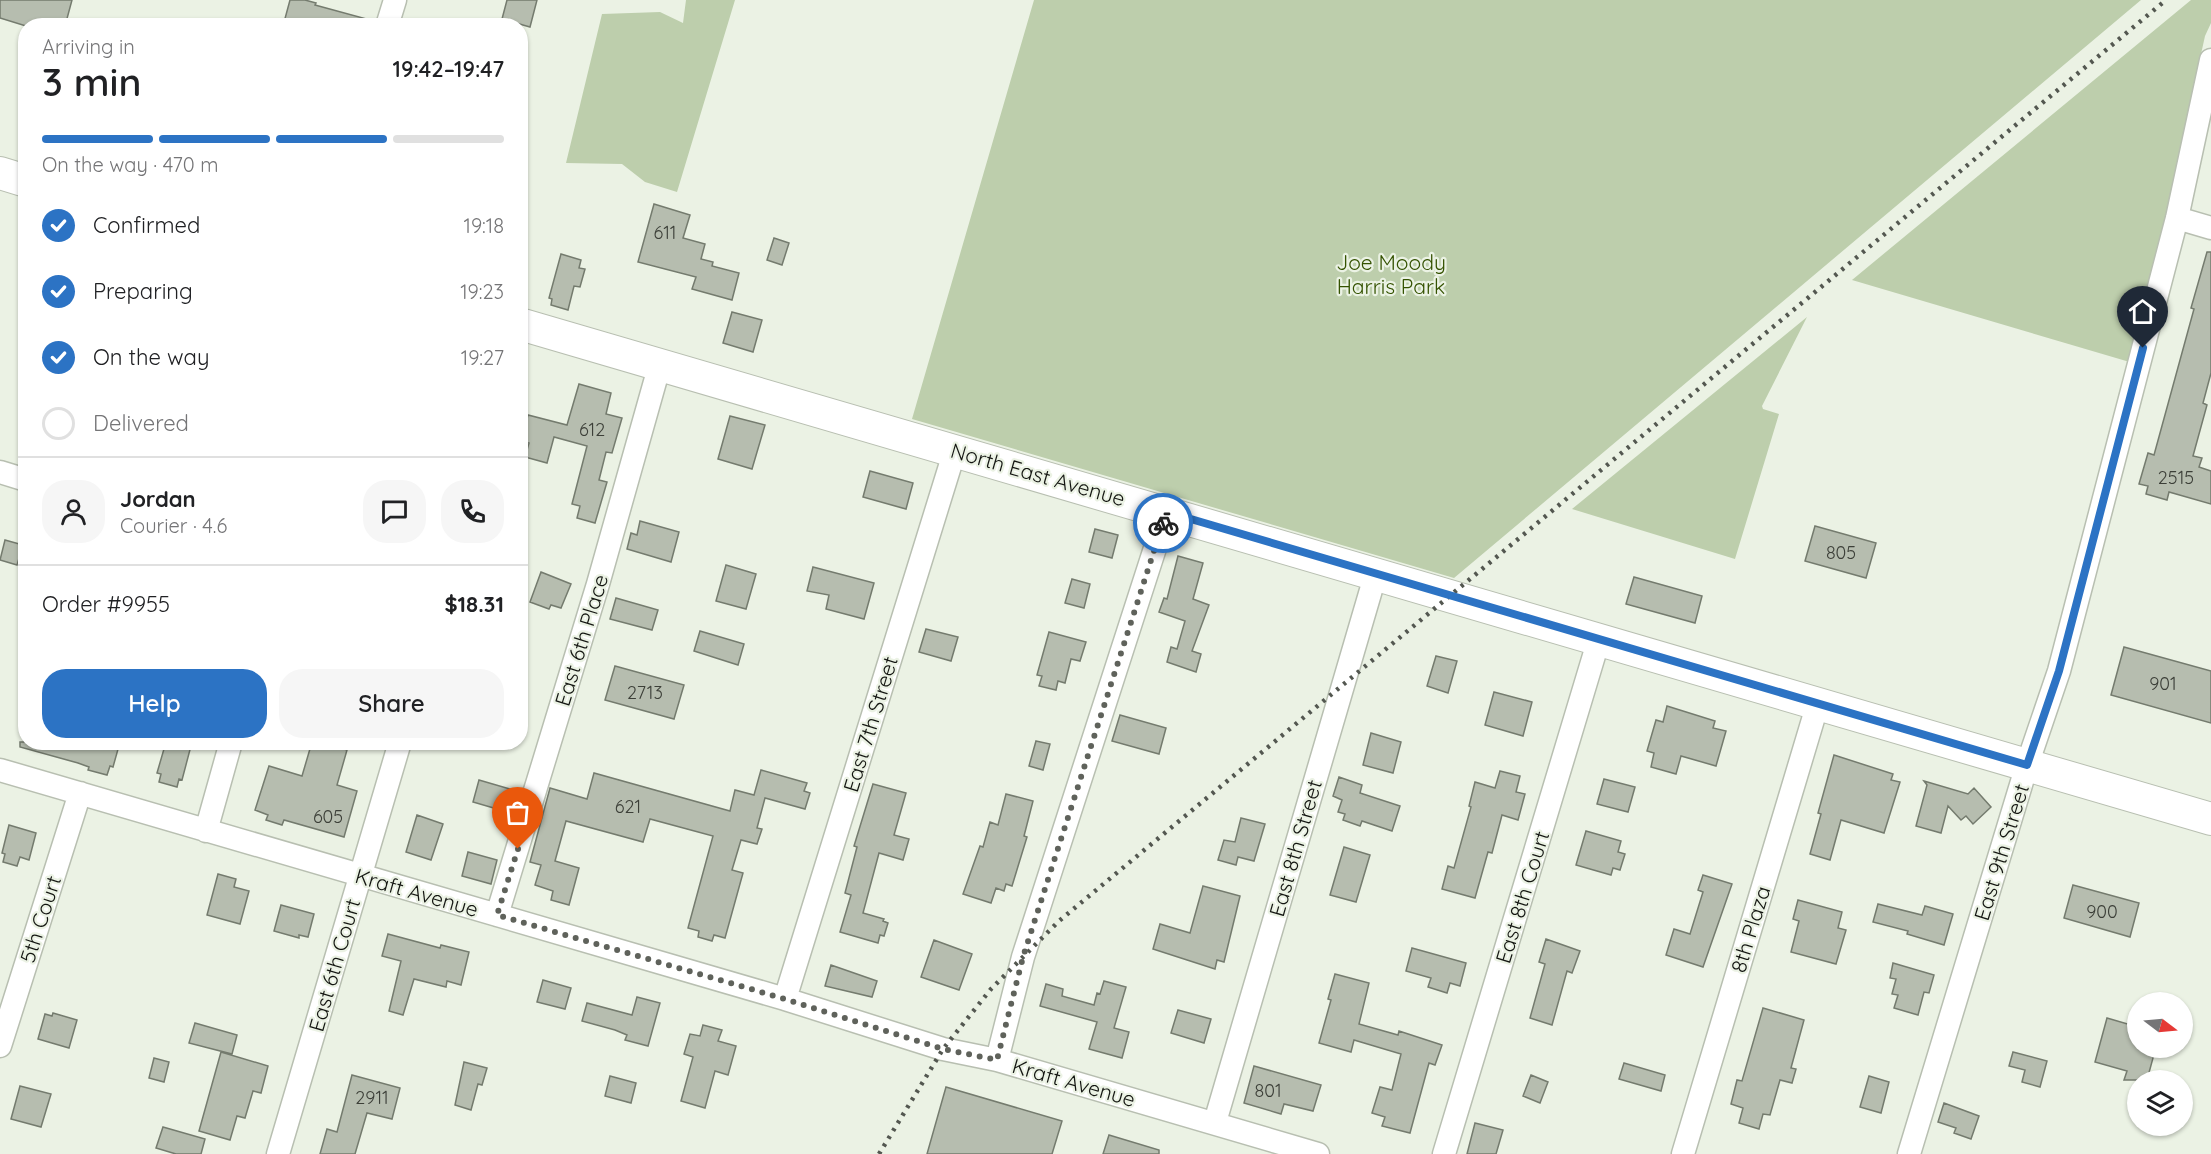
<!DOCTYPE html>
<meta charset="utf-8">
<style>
:root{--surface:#fff;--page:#f6f6f6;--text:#202124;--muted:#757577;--line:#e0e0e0;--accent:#2c73c4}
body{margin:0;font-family:Quicksand,sans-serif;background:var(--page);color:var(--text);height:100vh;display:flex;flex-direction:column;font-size:22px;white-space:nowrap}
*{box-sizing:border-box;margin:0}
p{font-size:20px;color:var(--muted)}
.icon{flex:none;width:33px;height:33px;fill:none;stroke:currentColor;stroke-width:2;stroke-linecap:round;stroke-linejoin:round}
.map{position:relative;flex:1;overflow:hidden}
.panel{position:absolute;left:18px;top:18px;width:510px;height:732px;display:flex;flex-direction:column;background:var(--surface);border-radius:24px;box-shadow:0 2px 4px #0004}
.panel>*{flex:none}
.needle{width:39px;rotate:106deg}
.fabs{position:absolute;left:2127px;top:992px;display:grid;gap:12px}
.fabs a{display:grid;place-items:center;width:66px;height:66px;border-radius:50%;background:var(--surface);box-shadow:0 2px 4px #0004;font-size:30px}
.pin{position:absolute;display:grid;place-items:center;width:51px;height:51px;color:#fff;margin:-62px -26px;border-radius:50% 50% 50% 0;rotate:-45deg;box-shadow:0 0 6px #0007}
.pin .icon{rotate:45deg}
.courier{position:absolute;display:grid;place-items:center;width:60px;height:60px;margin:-30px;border:4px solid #2c73c4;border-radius:50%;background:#fff;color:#222;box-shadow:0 2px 8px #0007}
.head em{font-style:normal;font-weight:600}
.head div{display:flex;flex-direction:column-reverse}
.head{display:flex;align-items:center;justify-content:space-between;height:102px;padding:0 24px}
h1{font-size:39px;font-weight:600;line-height:45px}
.bar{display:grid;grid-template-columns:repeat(4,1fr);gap:9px 6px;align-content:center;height:72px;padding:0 24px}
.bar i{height:8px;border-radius:4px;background:var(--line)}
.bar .current{background:var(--accent)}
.bar p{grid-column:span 4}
.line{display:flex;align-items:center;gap:15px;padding:0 24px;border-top:2px solid var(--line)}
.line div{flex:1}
.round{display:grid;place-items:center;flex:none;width:63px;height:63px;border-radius:24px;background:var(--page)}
ol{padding:0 24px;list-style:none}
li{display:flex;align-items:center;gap:18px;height:66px}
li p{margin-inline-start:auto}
li .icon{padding:6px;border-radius:50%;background:var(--accent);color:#fff;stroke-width:4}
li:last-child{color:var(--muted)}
li i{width:33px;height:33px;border:3px solid var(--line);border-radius:50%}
.button{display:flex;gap:12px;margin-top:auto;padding:12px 24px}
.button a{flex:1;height:69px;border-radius:24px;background:var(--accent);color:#fff;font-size:24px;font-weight:600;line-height:69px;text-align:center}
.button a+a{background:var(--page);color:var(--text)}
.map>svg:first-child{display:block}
</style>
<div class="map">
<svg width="2211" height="1154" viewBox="0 0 2211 1154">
<rect width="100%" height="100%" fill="#ebf2e4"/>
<!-- green -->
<path fill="#bdceac" d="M686,0H735L677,192L645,182L622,164L566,163L602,14L660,12L683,23Z
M1034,0H2141L1454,578L912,419Z
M2191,0H2211V23L2205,36L2133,363L1852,280Z
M1807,317L1762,406L1763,409L1779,414L1735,559L1572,509Z"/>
<!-- building -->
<path fill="#b6bdaf" stroke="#747b6e" stroke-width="1.5" d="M0,0H72L65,26H26L0,18Z
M290,0H305L316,3L315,5L374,21V26H283Z
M507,0H537L530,27L502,19Z
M654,204L690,215L683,238L705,244L701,259L713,262L712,266L739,273L732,300L692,289L696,277L638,262Z
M774,238L789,243L782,265L767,260Z
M2207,252H2211V373L2203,403L2207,405L2193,456L2202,458L2199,467L2211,471V504L2169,492L2167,500L2146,494L2148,486L2139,484L2148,453L2154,455L2194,309L2191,308Z
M561,254L581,260L579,268L585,269L580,287L574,286L568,310L551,305L552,299L549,298Z
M732,312L762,320L753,352L723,343Z
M579,384L611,393L606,414L622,418L612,453L606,452L599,480L607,482L595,523L577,518L580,506L572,504L587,446L554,437L547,463L525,457L529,443L521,441L528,415L567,425Z
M730,416L765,425L752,469L718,459Z
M870,471L913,483L906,509L863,497Z
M640,521L679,532L671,562L627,549L631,533L637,535Z
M1815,526L1876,543L1866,578L1805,561Z
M1095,529L1118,535L1112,558L1089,552Z
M5,540L23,545L17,565L0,560Z
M1178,556L1203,563L1193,599L1209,605L1192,651L1201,654L1196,672L1167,662L1171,647L1177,649L1185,621L1159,612L1164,598L1167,599Z
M726,565L756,574L746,609L716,601Z
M813,567L874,583L864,619L826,609L829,595L807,591Z
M541,572L571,584L561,608L551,605L549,609L530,602Z
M1634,577L1702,596L1695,623L1626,604Z
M1072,579L1090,584L1084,608L1065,603Z
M616,598L658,610L652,630L610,619Z
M926,629L958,637L951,661L919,652Z
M700,631L744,644L738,665L694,651Z
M1049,632L1086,642L1080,661L1071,659L1065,683L1058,681L1056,690L1039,686L1042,676L1037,675Z
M2124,647L2211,671V723L2111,695Z
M1436,656L1457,661L1448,693L1427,686Z
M615,666L684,685L674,719L605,700Z
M1494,692L1532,702L1523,736L1485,725Z
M1667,706L1715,721L1713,728L1726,731L1716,766L1681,756L1676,774L1651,767L1654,753L1647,751L1656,720L1663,722Z
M1120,715L1166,728L1159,754L1112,741Z
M1371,733L1401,742L1393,773L1363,765Z
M1036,741L1050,744L1043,770L1029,766Z
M20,742H120L113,767L110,766L107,775L88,770L89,767L78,763L20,747Z
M166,742H192L182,780L179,779L177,787L159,782L161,774L157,773Z
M312,742H343L341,748L347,750L337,785L357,791L344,837L284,820L282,825L266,820L268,815L255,810L269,766L302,776Z
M1834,755L1893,774L1891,780L1900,782L1884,833L1841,820L1830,860L1810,854L1821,814L1818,813Z
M761,770L807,783L804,791L810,793L805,809L765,798L757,828L762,829L757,844L741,840L732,870L743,873L725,938L714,935L712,941L698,937L699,931L688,928L713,836L650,819L643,842L566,821L555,861L579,868L569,905L551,900L553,891L535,885L541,865L530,862L550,788L587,799L594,773L730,811L735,790L754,795Z
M1500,771L1520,776L1516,792L1525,794L1518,820L1502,815L1492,853L1488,852L1475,898L1442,889L1448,866L1454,868L1471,807L1469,806L1475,782L1495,788Z
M1339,777L1362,785L1360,793L1400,806L1392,831L1362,821L1360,826L1343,820L1345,814L1338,812L1342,800L1333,796Z
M1604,779L1635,787L1628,812L1597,804Z
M479,780L510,789L504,811L473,802Z
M1924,781L1968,794L1974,788L1991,807L1973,824L1966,816L1961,820L1948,806L1941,833L1916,826L1927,785Z
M873,784L906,793L894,835L909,839L903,860L879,853L863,913L884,919L883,921L888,923L884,936L880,935L878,943L840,932L851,895L845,893L857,847L854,846Z
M1006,794L1033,801L1024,836L1027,837L1012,886L1006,884L1004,891L996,888L991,903L963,894L980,846L983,847L990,822L998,825Z
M417,815L443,824L431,860L406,852Z
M1241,818L1265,824L1254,861L1238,857L1236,865L1218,860L1224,840L1235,842Z
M9,825L36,833L29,860L20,857L17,866L3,862L5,854L2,853Z
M1586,831L1621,841L1618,852L1625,854L1620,870L1613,868L1611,875L1576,865Z
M1344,847L1370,855L1356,902L1330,895Z
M468,852L497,860L491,884L462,876Z
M218,874L236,879L234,887L249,891L240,924L207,915Z
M1703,875L1732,884L1703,967L1666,955L1674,929L1690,934L1703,892L1698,890Z
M2073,885L2139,903L2130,937L2064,918Z
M1203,886L1240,896L1224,962L1217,960L1215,969L1153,949L1160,924L1190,933Z
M1798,900L1842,912L1838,928L1846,930L1836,964L1791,952L1799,921L1793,919Z
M1878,904L1922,915L1925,906L1953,914L1944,945L1907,934L1908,931L1873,922Z
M281,905L314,914L308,937L299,935V938L274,931Z
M388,934L440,948L441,945L469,952L461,985L447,981L446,987L414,979L403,1015L389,1011L401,961L382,956Z
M1546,939L1580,951L1572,973L1567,971L1552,1025L1530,1018L1545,964L1539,962Z
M934,940L972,954L959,990L921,977Z
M1412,948L1466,963L1460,986L1450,983L1447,993L1428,987L1431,978L1406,971Z
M1893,963L1934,975L1929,993L1924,992L1918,1015L1894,1008L1898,995L1892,994L1896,979L1890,978Z
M831,965L877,981L872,997L825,986Z
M1335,974L1369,983L1359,1024L1398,1035L1399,1031L1442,1045L1435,1065L1429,1063L1410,1133L1382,1126L1385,1117L1372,1113L1380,1087L1392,1090L1401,1054L1354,1040L1351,1052L1319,1043L1331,1000L1328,999Z
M543,980L571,988L565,1009L537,1002Z
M1104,981L1126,987L1114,1028L1129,1032L1122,1058L1089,1049L1097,1022L1040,1006L1046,984L1063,989L1062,996L1094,1005L1097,993L1100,994Z
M637,997L660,1003L648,1046L625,1040L627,1035L615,1030L582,1021L587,1003L632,1015Z
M1763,1008L1804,1020L1791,1068L1796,1069L1792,1083L1780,1080L1770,1115L1763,1114L1759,1129L1739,1123L1743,1108L1731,1104L1737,1080L1742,1081Z
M1178,1010L1211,1019L1204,1043L1171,1033Z
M53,1013L77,1020L69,1048L38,1039L45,1014L52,1016Z
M2107,1018L2138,1027V1047H2156L2147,1080H2124L2127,1071L2095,1062Z
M195,1023L237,1035L232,1054L189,1043Z
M703,1025L722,1030L718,1041L736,1046L728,1075L715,1071L705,1108L681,1101L693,1057L684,1054L690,1034L700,1036Z
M221,1052L268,1066L261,1093L253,1091L245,1118L237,1116L230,1140L199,1131Z
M2013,1052L2047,1061L2040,1087L2022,1082L2025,1070L2009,1066Z
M154,1058L169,1062L164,1082L149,1078Z
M464,1062L487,1068L482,1085L478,1084L471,1110L455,1105Z
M1624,1063L1665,1075L1661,1091L1619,1079Z
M1254,1066L1321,1085L1313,1111L1284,1104L1281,1114L1244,1103Z
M352,1075L400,1088L392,1119L367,1113L355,1154H320L327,1129L337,1132Z
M1531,1075L1548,1082L1540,1103L1523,1096Z
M610,1076L636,1083L631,1103L605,1096Z
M1869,1076L1889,1082L1881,1113L1860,1107Z
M20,1086L51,1094L41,1127L11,1119Z
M946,1087L1062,1121L1052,1154H927Z
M1944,1103L1979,1116L1971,1139L1954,1133L1956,1128L1938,1122Z
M1475,1123L1503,1130L1496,1154H1467Z
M163,1127L205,1139L201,1154H176L156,1148Z
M1109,1135L1159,1150V1154H1103Z"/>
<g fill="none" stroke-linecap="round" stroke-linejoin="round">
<!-- minor casing -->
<g stroke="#b8bfb1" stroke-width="25">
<path id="minor" d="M387,26L395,0
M2177,218L2211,228
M0,472L26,480
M0,770L785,999L943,1049L997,1060L1318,1154
M206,831L231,742
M497,915L598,584L660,364
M785,999L955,450
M0,1046L80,793
M997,1060L1023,957L1167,511
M1215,1122L1376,573
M278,1154L400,742
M1444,1154L1599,639
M1683,1154L1818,703
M1909,1154L2027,765L2059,671L2177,218L2211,60"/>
</g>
<!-- secondary casing -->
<g stroke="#b8bfb1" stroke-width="34">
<path id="secondary" d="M0,173L26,181
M520,324L2211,819"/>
</g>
<!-- minor -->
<use href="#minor" stroke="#fff" stroke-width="22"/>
<!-- secondary -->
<use href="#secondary" stroke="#fff" stroke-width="32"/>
<!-- rail -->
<path stroke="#535750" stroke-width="4.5" stroke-dasharray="3 6" stroke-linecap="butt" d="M879,1154L943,1049L991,989L1059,921L2166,0"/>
</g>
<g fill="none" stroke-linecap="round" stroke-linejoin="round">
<!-- done -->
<path stroke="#5f625b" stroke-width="6" stroke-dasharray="0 10.8" d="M518,849L497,915L785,999L943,1049L997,1060L1023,957L1163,523"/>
<!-- route -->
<path stroke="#2c73c4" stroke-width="8" d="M1163,523L1167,512L2027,765L2059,671L2143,348"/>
</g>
<g text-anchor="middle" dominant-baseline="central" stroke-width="4.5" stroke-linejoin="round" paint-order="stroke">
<!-- number labels -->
<g font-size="18" fill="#3c3f38">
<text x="665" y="232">611</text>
<text x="592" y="429">612</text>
<text x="2176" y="477">2515</text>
<text x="1841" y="552">805</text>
<text x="2163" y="683">901</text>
<text x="645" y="692">2713</text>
<text x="628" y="806">621</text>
<text x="328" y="816">605</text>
<text x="2102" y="911">900</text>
<text x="1268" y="1090">801</text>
<text x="372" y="1097">2911</text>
</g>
<!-- park labels -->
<g font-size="21" fill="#345200" stroke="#ebf2e4">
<text x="1391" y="262">Joe Moody<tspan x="1391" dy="24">Harris Park</tspan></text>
</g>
<!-- street labels -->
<g font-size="21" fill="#131511" stroke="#ebf2e4">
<text transform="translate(1038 474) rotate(16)">North East Avenue</text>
<text transform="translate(581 640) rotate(-73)">East 6th Place</text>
<text transform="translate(870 724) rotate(-73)">East 7th Street</text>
<text transform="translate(1295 848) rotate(-74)">East 8th Street</text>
<text transform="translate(2001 852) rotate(-73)">East 9th Street</text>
<text transform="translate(417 892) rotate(16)">Kraft Avenue</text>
<text transform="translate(1522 897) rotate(-73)">East 8th Court</text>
<text transform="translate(40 919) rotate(-72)">5th Court</text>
<text transform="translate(1750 929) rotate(-73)">8th Plaza</text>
<text transform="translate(334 965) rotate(-74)">East 6th Court</text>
<text transform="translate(1074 1082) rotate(16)">Kraft Avenue</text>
</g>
</g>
</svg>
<div class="fabs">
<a><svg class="needle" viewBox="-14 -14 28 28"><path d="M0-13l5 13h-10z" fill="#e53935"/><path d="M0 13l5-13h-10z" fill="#757577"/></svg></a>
<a><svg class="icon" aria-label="layers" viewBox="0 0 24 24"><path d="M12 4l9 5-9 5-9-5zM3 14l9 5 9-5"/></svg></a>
</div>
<div class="pin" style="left:518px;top:849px;background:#ea580c"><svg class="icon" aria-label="bag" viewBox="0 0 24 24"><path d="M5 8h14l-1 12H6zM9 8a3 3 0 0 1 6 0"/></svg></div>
<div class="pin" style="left:2143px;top:348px;background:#1f2937"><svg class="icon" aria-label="home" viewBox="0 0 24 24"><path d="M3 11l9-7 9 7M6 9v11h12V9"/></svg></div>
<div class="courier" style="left:1163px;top:523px"><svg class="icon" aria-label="bike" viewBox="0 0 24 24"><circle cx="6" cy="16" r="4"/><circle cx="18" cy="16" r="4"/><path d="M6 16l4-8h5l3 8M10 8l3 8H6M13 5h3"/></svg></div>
<section class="panel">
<div class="head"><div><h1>3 min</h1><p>Arriving in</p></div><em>19:42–19:47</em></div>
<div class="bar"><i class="current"></i><i class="current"></i><i class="current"></i><i></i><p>On the way · 470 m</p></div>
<ol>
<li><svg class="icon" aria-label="check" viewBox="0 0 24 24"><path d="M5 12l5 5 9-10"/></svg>Confirmed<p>19:18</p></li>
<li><svg class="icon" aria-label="check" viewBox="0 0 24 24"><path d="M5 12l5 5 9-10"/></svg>Preparing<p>19:23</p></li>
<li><svg class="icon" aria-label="check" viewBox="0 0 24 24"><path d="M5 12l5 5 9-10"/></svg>On the way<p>19:27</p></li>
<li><i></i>Delivered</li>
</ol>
<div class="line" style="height:108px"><a class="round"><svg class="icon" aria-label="person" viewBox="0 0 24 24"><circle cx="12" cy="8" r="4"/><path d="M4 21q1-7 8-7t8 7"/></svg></a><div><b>Jordan</b><p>Courier · 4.6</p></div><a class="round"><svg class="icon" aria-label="chat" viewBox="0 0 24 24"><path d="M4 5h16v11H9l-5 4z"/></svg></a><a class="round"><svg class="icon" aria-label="phone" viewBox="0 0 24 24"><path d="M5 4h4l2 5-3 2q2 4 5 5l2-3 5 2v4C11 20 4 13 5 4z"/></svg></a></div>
<div class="line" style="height:78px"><div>Order #9955</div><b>$18.31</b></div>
<div class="button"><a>Help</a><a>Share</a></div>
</section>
</div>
